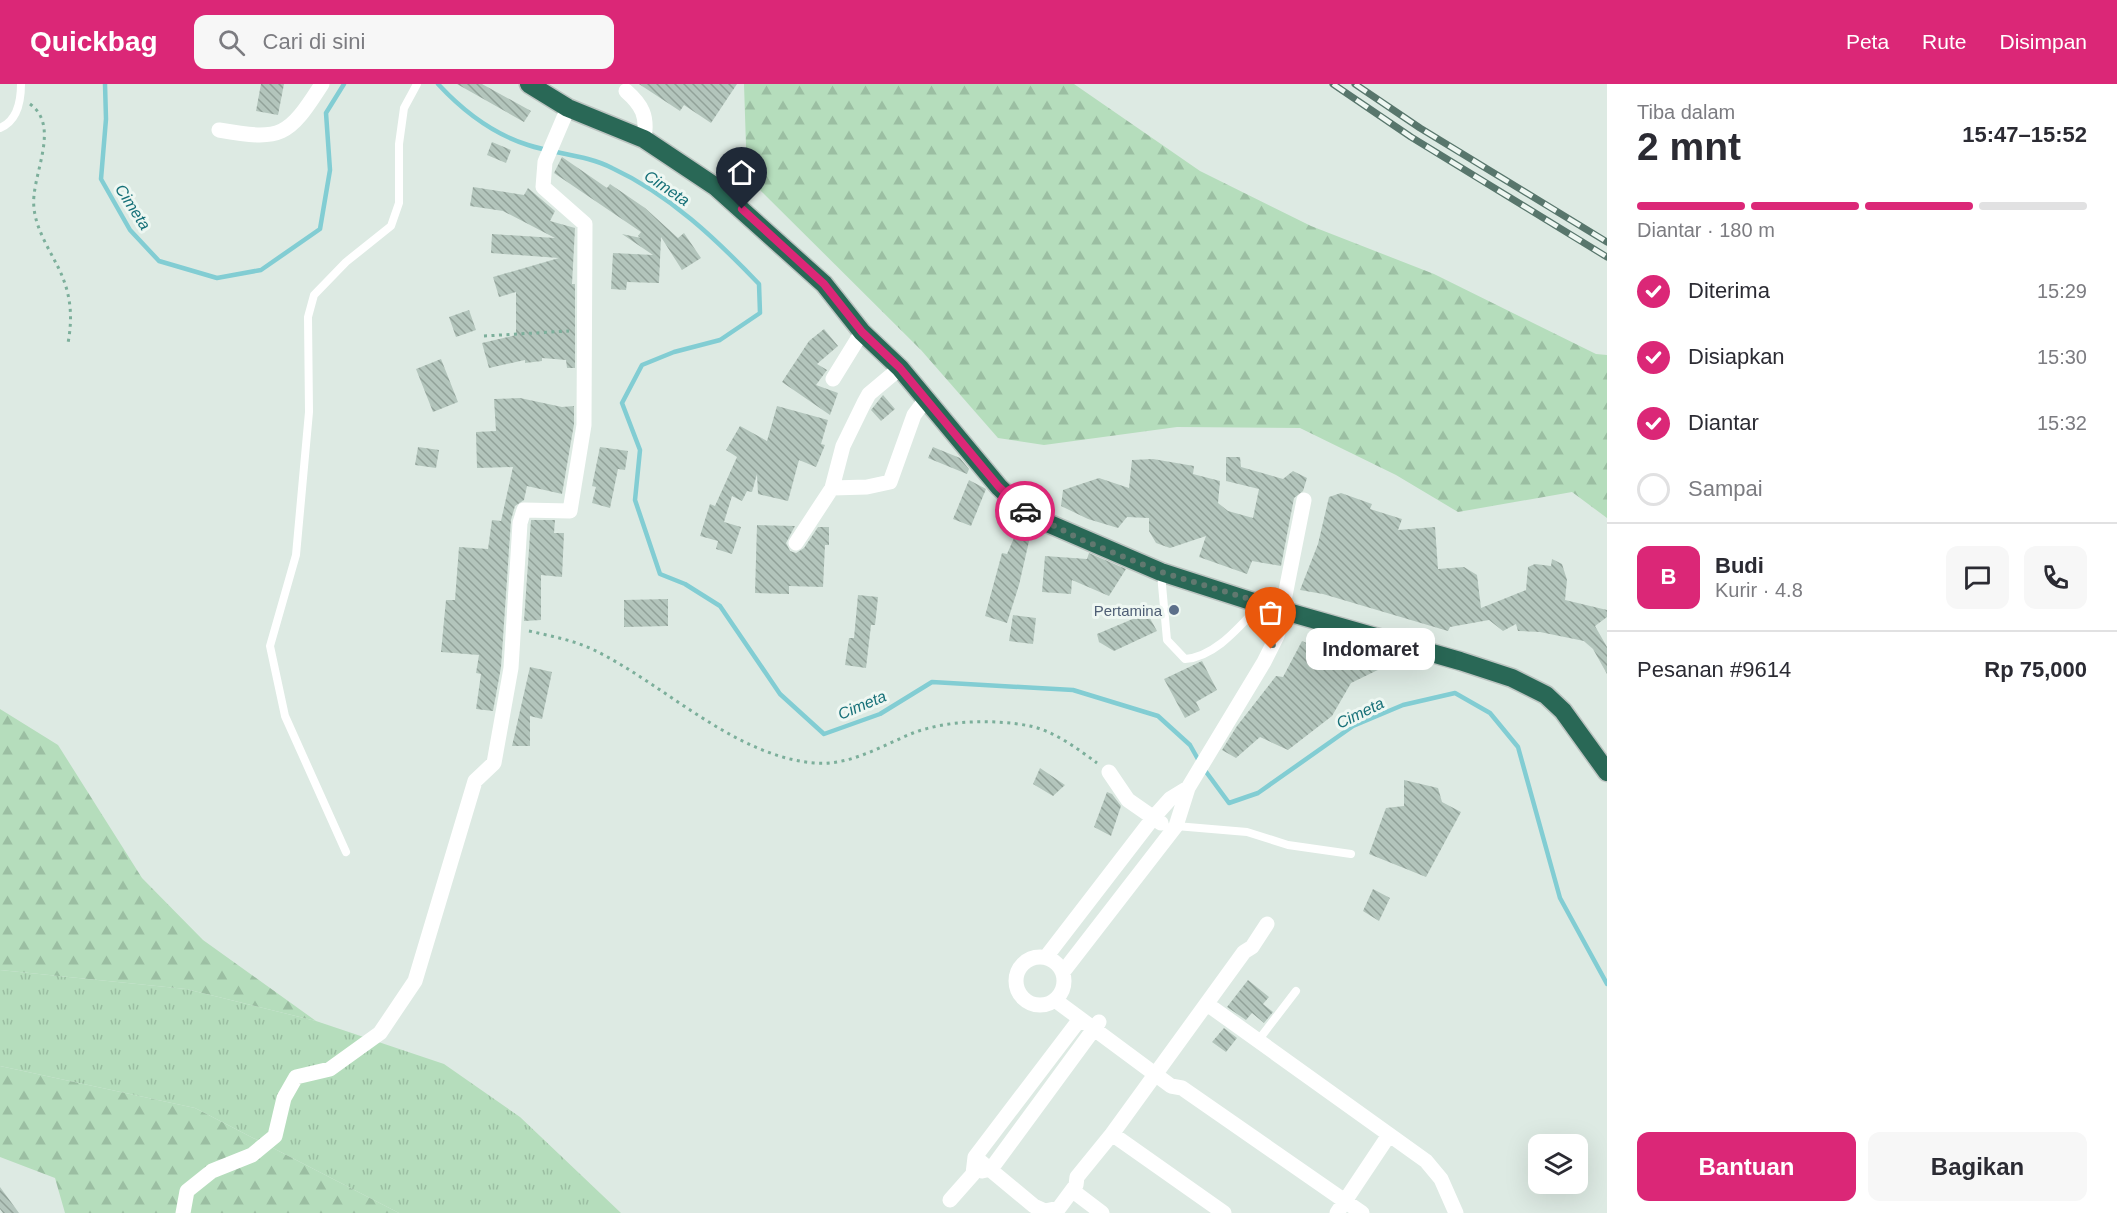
<!DOCTYPE html>
<html lang="id">
<meta charset="utf-8">
<style>
:root{--surface:#fff;--page:#f7f7f7;--text:#2b2b33;--muted:#7c7c81;--line:#e1e1e2;--accent:#db2777}
body{margin:0;font-family:Arial,sans-serif;background:var(--page);color:var(--text);height:100vh;display:flex;flex-direction:column;font-size:22px;white-space:nowrap}
*{box-sizing:border-box;margin:0}
p{font-size:20px;color:var(--muted)}
.icon{flex:none;width:33px;height:33px;fill:none;stroke:currentColor;stroke-width:2;stroke-linecap:round;stroke-linejoin:round}
.map{position:relative;flex:1;overflow:hidden}
.drawer{display:flex;flex-direction:column;background:var(--surface);width:510px}
.drawer>*{flex:none}
.fabs{position:absolute;left:1528px;top:1050px;display:grid;gap:12px}
.fabs a{display:grid;place-items:center;width:60px;height:60px;border-radius:12px;background:var(--surface);box-shadow:0 6px 24px #0002;font-size:30px}
.pin{position:absolute;display:grid;place-items:center;width:51px;height:51px;color:#fff;margin:-62px -26px;border-radius:50% 50% 50% 0;rotate:-45deg;box-shadow:0 0 6px #0007}
.pin .icon{rotate:45deg}
.courier{position:absolute;display:grid;place-items:center;width:60px;height:60px;margin:-30px;border:4px solid #db2777;border-radius:50%;background:#fff;color:#222;box-shadow:0 2px 8px #0007}
.bubble{position:absolute;height:42px;border-radius:12px;background:var(--surface);box-shadow:0 6px 24px #0002;font-size:20px;font-weight:700;line-height:42px;text-align:center}
.overview em{font-style:normal;font-weight:700}
.overview div{display:flex;flex-direction:column-reverse}
.overview{display:flex;align-items:center;justify-content:space-between;height:102px;padding:0 30px}
h1{font-size:39px;font-weight:700;line-height:45px}
.bar{display:grid;grid-template-columns:repeat(4,1fr);gap:9px 6px;align-content:center;height:72px;padding:0 30px}
.bar i{height:8px;border-radius:4px;background:var(--line)}
.bar .active{background:var(--accent)}
.bar p{grid-column:span 4}
.line{display:flex;align-items:center;gap:15px;padding:0 30px;border-top:2px solid var(--line)}
.line div{flex:1}
.round{display:grid;place-items:center;flex:none;width:63px;height:63px;border-radius:12px;background:var(--page)}
ol{padding:0 30px;list-style:none}
li{display:flex;align-items:center;gap:18px;height:66px}
li p{margin-inline-start:auto}
li .icon{padding:6px;border-radius:50%;background:var(--accent);color:#fff;stroke-width:4}
li:last-child{color:var(--muted)}
li i{width:33px;height:33px;border:3px solid var(--line);border-radius:50%}
.action{display:flex;gap:12px;margin-top:auto;padding:12px 30px}
.action a{flex:1;height:69px;border-radius:12px;background:var(--accent);color:#fff;font-size:24px;font-weight:700;line-height:69px;text-align:center}
.action a+a{background:var(--page);color:var(--text)}
header{display:flex;align-items:center;gap:36px;box-sizing:border-box;height:84px;padding:0 30px;background:var(--accent);color:#fff}
header strong{font-size:28px}
nav{display:flex;gap:33px;margin-inline-start:auto;font-size:21px}
.search{width:420px;height:54px;background:var(--page);display:flex;align-items:center;gap:15px;box-sizing:border-box;padding:0 21px;border-radius:12px;color:var(--muted);font-size:22px}
main{display:flex;flex:1;min-height:0}
.map>svg:first-child{display:block}
</style>
<header>
<strong>Quickbag</strong>
<div class="search"><svg class="icon" aria-label="search" viewBox="0 0 24 24"><circle cx="10" cy="10" r="6"/><path d="M15 15l6 6"/></svg>Cari di sini</div>
<nav><a>Peta</a><a>Rute</a><a>Disimpan</a></nav>
</header>
<main>
<div class="map">
<svg width="1607" height="1129" viewBox="0 0 1607 1129">
<defs>
<pattern id="grass-tufts" width="24" height="20" patternUnits="userSpaceOnUse" patternTransform="scale(1.5)"><rect width="24" height="20" fill="#b5ddbc"/><path d="M3 7l-1-3M5 7V3M7 7l1-3M15 17l-1-3M17 17v-4M19 17l1-3" fill="none" stroke="#9bbea2"/></pattern>
<pattern id="forest-firs" width="22" height="20" patternUnits="userSpaceOnUse" patternTransform="scale(1.5)"><rect width="22" height="20" fill="#b5ddbc"/><path d="M5 1l3.5 6h-7zM16 11l3.5 6h-7z" fill="#9bbea2"/></pattern>
<pattern id="building-back-hatch" width="6" height="6" patternUnits="userSpaceOnUse" patternTransform="scale(1.5)"><rect width="6" height="6" fill="#b3c5bc"/><path d="M-1 5l2 2M0 0l6 6M5-1l2 2" fill="none" stroke="#91a199"/></pattern>
</defs>
<rect width="100%" height="100%" fill="#ddeae3"/>
<!-- grass -->
<path fill="url(#grass-tufts)" d="M0,886L186,905L316,937L444,980L520,1033L621,1129H399L195,1024L0,982Z"/>
<!-- forest -->
<path fill="url(#forest-firs)" d="M744,0H1074L1200,87L1311,142L1434,190L1596,270L1607,271V434L1572,408L1458,428L1396,391L1300,344L1177,343L1044,361L998,354L921,266L747,93Z
M0,625L58,661L142,794L203,856L316,937L186,905L0,886Z
M0,982L195,1024L399,1129H65L55,1094L0,1073Z"/>
<g fill="none" stroke-linecap="round" stroke-linejoin="round">
<!-- stream -->
<path stroke="#82cdd3" stroke-width="4.5" d="M105,0L106,35L101,95L130,146L159,177L217,194L261,186L320,145L330,86L326,29L344,0
M438,0C463,27 493,50 528,61C555,70 587,71 612,84C670,111 716,155 759,200L760,229L720,256L674,268L642,281L622,319L640,366L635,416L660,490L685,500L720,522L780,610L824,650L880,630L932,598L1073,606L1158,632L1190,661L1199,677
M1204,685L1229,719L1258,709L1353,642L1403,621L1455,609L1490,629L1518,663L1560,814L1607,900"/>
</g>
<!-- building -->
<path fill="url(#building-back-hatch)" d="M261,0H284L278,31L256,27Z
M457,0H482L531,27L524,38Z
M639,0H737L711,39L684,21L680,27Z
M492,58L511,66L506,79L487,71Z
M562,73L607,104L610,100L645,124L678,154L684,149L701,174L682,186L661,153L659,199L627,198L626,206L611,205L613,169L653,171L622,150L641,154L638,152L641,148L554,89Z
M473,103L524,111L528,104L555,127L550,137L575,144L572,200H575V284H567L566,276L542,274V277L525,279V276L489,284L482,259L516,251V208L499,213L493,193L559,174L491,169L492,150L555,154L503,127L470,122Z
M469,226L476,246L456,253L449,233Z
M824,245L838,262L817,280L827,286L816,301L838,309L830,331L782,298L809,257Z
M441,275L458,318L433,328L416,285Z
M883,311L895,325L881,337L871,326Z
M520,314L562,323L574,322V340L562,410L527,402L524,416L515,422L511,436L501,583L493,627L476,625L481,590L476,589L479,571L441,568L446,516H455L459,463L488,465L492,436L501,437L513,383L477,384L476,348L496,347L494,315Z
M777,322L828,336L821,360L825,361L816,383L799,376L788,417L758,410L757,390L752,408L747,407L742,417L732,412L724,438L741,443L732,470L716,465L718,457L700,452L710,420L715,422L737,373L726,366L740,342L767,357Z
M418,363L439,366L436,384L415,381Z
M600,363L628,367L625,386L618,385L610,424L592,419L596,403L592,402Z
M933,363L960,374L969,385L967,390L928,374Z
M1226,373H1240L1241,383L1283,395L1293,387L1307,394L1303,407L1294,414L1281,482L1252,477L1247,490L1199,473L1206,452L1170,464L1156,459L1149,447V434L1127,433L1118,444L1088,435L1061,422L1063,406L1099,394L1129,404L1132,376L1153,375L1194,382L1193,390L1220,397L1218,419L1228,427L1253,434L1259,405L1226,397Z
M969,396L986,405L971,442L953,435Z
M1341,409L1372,420L1370,425L1402,435L1398,446L1435,443L1438,485L1464,483L1477,491L1481,524L1526,506L1528,483L1535,480L1551,482L1552,475L1562,480L1567,496L1565,516L1607,526V533L1595,542L1607,563V590L1593,565L1584,557L1540,548L1518,547L1516,540L1503,547L1489,536L1450,543L1448,547L1323,510L1300,506L1318,460L1329,413Z
M531,436H555L554,449H564L562,493L541,491V536L524,537Z
M1021,438L1032,444L1019,501L1007,539L985,532L1002,469L1007,470Z
M757,441L795,442L786,459L790,467L796,469L804,464L818,443H829V461H825L823,503L789,502V510L755,509Z
M1089,469L1126,485L1109,512L1072,496L1071,510L1042,508L1045,472L1087,475Z
M858,511L878,513L875,541H871L866,584L845,581L849,554H854Z
M668,515V542L624,543V516Z
M1147,529L1157,547L1114,567L1099,558L1097,550Z
M1013,531L1036,534L1033,560L1009,557Z
M1345,556L1360,560L1355,577L1380,566L1386,582L1351,599L1332,632L1288,666L1260,653L1236,674L1222,666L1237,642L1276,592L1283,593L1302,557L1335,571Z
M1202,577L1217,606L1196,618L1200,626L1185,634L1164,595Z
M530,583L552,588L542,635L530,632V662H512Z
M1040,684L1065,701L1053,712L1033,700Z
M1404,696L1438,704L1442,718L1461,728L1426,793L1369,770L1386,724L1404,722Z
M1107,708L1112,710L1121,722L1111,752L1094,743Z
M1373,805L1390,814L1379,837L1363,827Z
M1248,896L1269,913L1263,920L1273,928L1264,939L1252,929L1246,936L1227,923Z
M1224,944L1237,954L1226,968L1212,958Z
M0,1103L19,1129H3L0,1125Z"/>
<g fill="none" stroke-linecap="round" stroke-linejoin="round">
<!-- highway casing -->
<g stroke="#bcc4c1" stroke-width="21">
<path id="highway" d="M529,0L568,24L644,55L716,103L824,200L862,248L900,284L999,403L1019,422L1038,435L1161,488L1260,520L1460,577L1512,594L1546,611L1563,627L1607,688"/>
</g>
<!-- path -->
<path stroke="#7caf9b" stroke-width="3" stroke-dasharray="3 4.5" stroke-linecap="butt" d="M30,20C62,43 30,93 34,124C36,145 49,165 58,183C71,209 73,232 68,259
M484,252L569,247
M529,547C551,552 573,556 594,566C664,600 734,672 814,679C850,682 881,662 913,649C947,636 994,635 1030,642C1054,647 1078,665 1097,679"/>
<!-- lane -->
<path stroke="#fff" stroke-width="8" d="M0,44C17,37 21,17 21,0
M1161,490L1167,556L1185,575C1215,573 1239,543 1259,522
M1176,742L1247,748L1288,761L1351,770
M346,768L285,632L270,562L296,471L309,328L308,233L314,211L346,178L391,142L399,119V60L404,24L417,0
M1257,958L1296,907"/>
<!-- street -->
<path stroke="#fff" stroke-width="15" d="M626,7C642,21 648,32 644,55
M219,46C282,57 288,53 322,0
M833,295L862,248
M832,404L867,403L890,398L914,331L926,315
M796,459L832,404L843,362L864,319L869,310L900,284
M1109,688L1128,716L1161,739
M1016 897a24 24 0 1 1 48 0a24 24 0 1 1-48 0Z
M1046,873L1153,734L1170,715L1188,704
M1063,888L1176,742L1188,704L1264,578L1277,552L1304,416
M1055,916L1171,1002L1182,1004L1362,1129
M1207,920L1426,1077L1441,1095L1456,1129
M1112,1050L1224,1129
M975,1073L1034,1122L1045,1127L1059,1124L1076,1101L1077,1093L1112,1050L1244,868L1252,863L1267,840
M982,1087L991,1085L1099,938
M1073,1107L1102,1129
M950,1116L973,1090L975,1073L1080,935
M183,1129L187,1107L212,1087L252,1071L275,1052L284,1014L296,993L330,985L380,949L415,897L475,697L494,679L511,584L520,439L524,426L570,427L584,341L585,140L543,103L545,78L568,24
M1337,1129L1389,1051"/>
<!-- highway -->
<use href="#highway" stroke="#296856" stroke-width="18"/>
<!-- rail casing -->
<g stroke="#58766c" stroke-width="7">
<path id="rail" d="M1333,0L1411,53L1607,173
M1355,0L1420,44L1607,158"/>
</g>
<!-- rail -->
<use href="#rail" stroke="#eef7f2" stroke-width="4.5" stroke-dasharray="14" stroke-linecap="butt"/>
</g>
<g fill="none" stroke-linecap="round" stroke-linejoin="round">
<!-- done -->
<path stroke="#61786f" stroke-width="6" stroke-dasharray="0 10.8" d="M1025,427L1080,455L1161,488L1282,525L1277,552L1271,565"/>
<!-- route -->
<path stroke="#db2777" stroke-width="8" d="M742,125L824,200L862,248L900,284L999,403L1025,427"/>
</g>
<!-- markers -->
<circle fill="#5c6f8a" stroke="#eef7f2" stroke-width="2" cx="1174" cy="526" r="6"/>
<g text-anchor="middle" dominant-baseline="central" stroke-width="6" stroke-linejoin="round" paint-order="stroke">
<!-- service labels -->
<g font-size="15" fill="#4e5e75" stroke="#eef7f2" text-anchor="end">
<text x="1162" y="526">Pertamina</text>
</g>
<!-- water labels -->
<g font-size="16" font-style="italic" fill="#167078" stroke="#eef7f2">
<text transform="translate(667 104) rotate(34)">Cimeta</text>
<text transform="translate(133 123) rotate(57)">Cimeta</text>
<text transform="translate(862 621) rotate(-23)">Cimeta</text>
<text transform="translate(1360 629) rotate(-26)">Cimeta</text>
</g>
</g>
</svg>
<div class="fabs">
<a><svg class="icon" aria-label="layers" viewBox="0 0 24 24"><path d="M12 4l9 5-9 5-9-5zM3 14l9 5 9-5"/></svg></a>
</div>
<div class="pin" style="left:1271px;top:565px;background:#ea580c"><svg class="icon" aria-label="bag" viewBox="0 0 24 24"><path d="M5 8h14l-1 12H6zM9 8a3 3 0 0 1 6 0"/></svg></div>
<div class="pin" style="left:742px;top:125px;background:#1f2937"><svg class="icon" aria-label="home" viewBox="0 0 24 24"><path d="M3 11l9-7 9 7M6 9v11h12V9"/></svg></div>
<div class="courier" style="left:1025px;top:427px"><svg class="icon" aria-label="car" viewBox="0 0 24 24"><path d="M5 17H2v-5l4-1 3-4h7l3 4 3 1v5h-3M9 17h6M6 11h13"/><circle cx="7" cy="17" r="2"/><circle cx="17" cy="17" r="2"/></svg></div>
<div class="bubble" style="left:1306px;top:544px;width:129px">Indomaret</div>
</div>
<section class="drawer">
<div class="overview"><div><h1>2 mnt</h1><p>Tiba dalam</p></div><em>15:47–15:52</em></div>
<div class="bar"><i class="active"></i><i class="active"></i><i class="active"></i><i></i><p>Diantar · 180 m</p></div>
<ol>
<li><svg class="icon" aria-label="check" viewBox="0 0 24 24"><path d="M5 12l5 5 9-10"/></svg>Diterima<p>15:29</p></li>
<li><svg class="icon" aria-label="check" viewBox="0 0 24 24"><path d="M5 12l5 5 9-10"/></svg>Disiapkan<p>15:30</p></li>
<li><svg class="icon" aria-label="check" viewBox="0 0 24 24"><path d="M5 12l5 5 9-10"/></svg>Diantar<p>15:32</p></li>
<li><i></i>Sampai</li>
</ol>
<div class="line" style="height:108px"><b class="round" style="background:var(--accent);color:#fff">B</b><div><b>Budi</b><p>Kurir · 4.8</p></div><a class="round"><svg class="icon" aria-label="chat" viewBox="0 0 24 24"><path d="M4 5h16v11H9l-5 4z"/></svg></a><a class="round"><svg class="icon" aria-label="phone" viewBox="0 0 24 24"><path d="M5 4h4l2 5-3 2q2 4 5 5l2-3 5 2v4C11 20 4 13 5 4z"/></svg></a></div>
<div class="line" style="height:78px"><div>Pesanan #9614</div><b>Rp 75,000</b></div>
<div class="action"><a>Bantuan</a><a>Bagikan</a></div>
</section>
</main>
